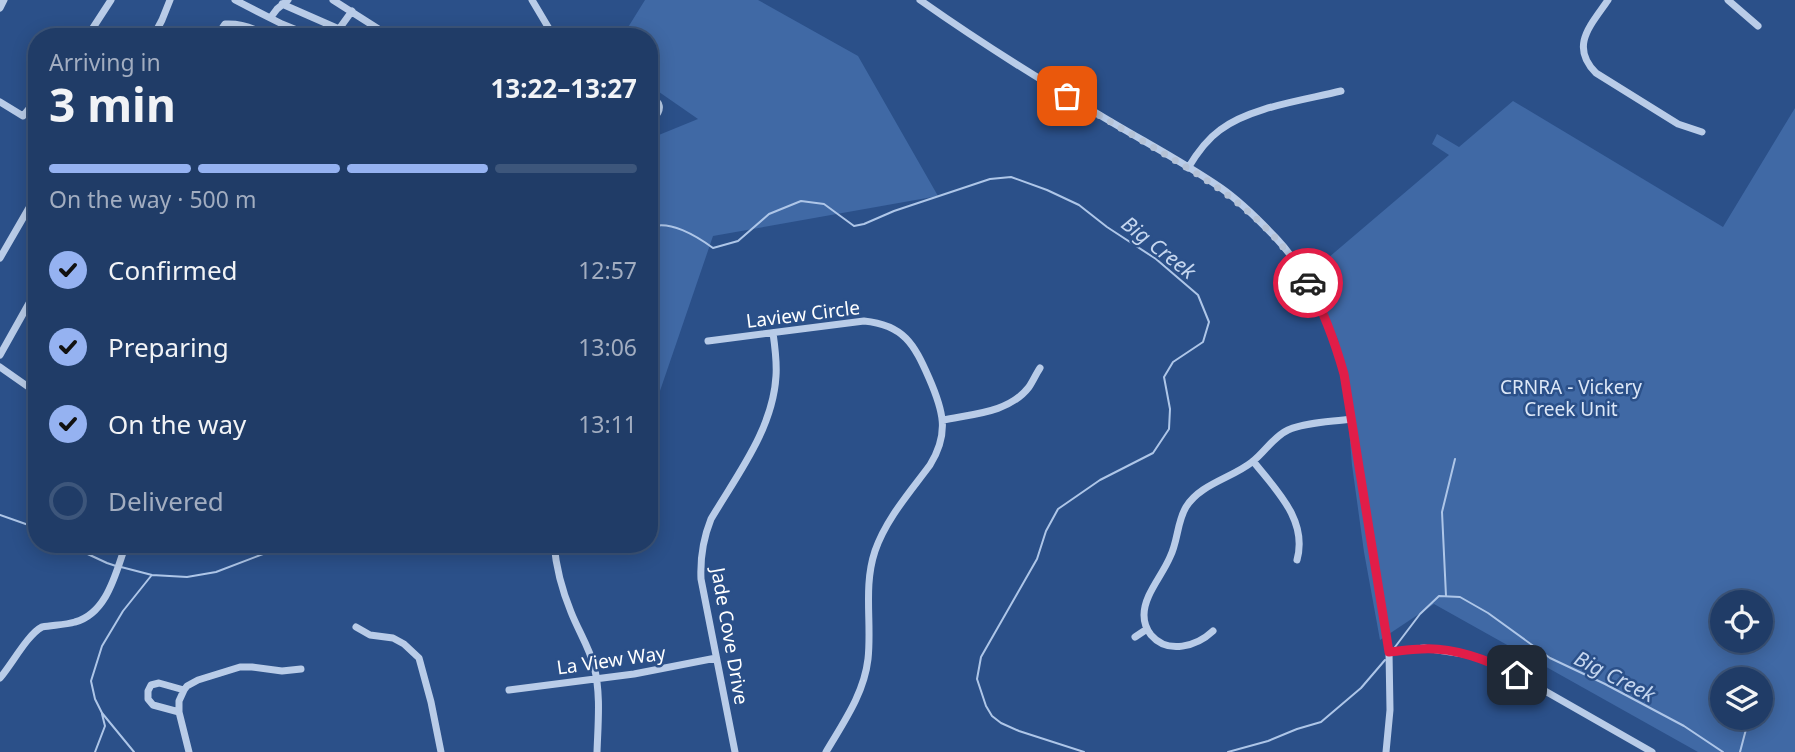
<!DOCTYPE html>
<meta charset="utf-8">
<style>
:root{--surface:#203c67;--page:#2d4770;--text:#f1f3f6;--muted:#a2adc0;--line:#3d567b;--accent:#95b2f1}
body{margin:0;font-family:"Noto Sans",sans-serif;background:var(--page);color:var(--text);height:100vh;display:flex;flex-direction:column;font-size:26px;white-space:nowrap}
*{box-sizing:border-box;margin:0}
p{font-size:23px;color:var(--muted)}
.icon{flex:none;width:38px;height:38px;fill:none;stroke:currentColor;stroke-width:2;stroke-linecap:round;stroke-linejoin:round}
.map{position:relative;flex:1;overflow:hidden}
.panel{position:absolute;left:28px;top:28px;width:630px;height:525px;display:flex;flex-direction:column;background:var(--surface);border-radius:28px;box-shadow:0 4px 18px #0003,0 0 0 2px var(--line)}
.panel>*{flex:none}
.fabs{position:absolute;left:1710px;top:590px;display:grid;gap:14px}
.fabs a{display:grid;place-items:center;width:63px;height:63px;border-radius:50%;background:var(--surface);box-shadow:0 4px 18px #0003,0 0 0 2px var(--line);font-size:35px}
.pin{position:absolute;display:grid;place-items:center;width:60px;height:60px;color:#fff;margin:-30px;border-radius:14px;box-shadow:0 4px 10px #0006}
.courier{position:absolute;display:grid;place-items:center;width:70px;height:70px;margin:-35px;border:5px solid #e11d48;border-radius:50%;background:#fff;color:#222;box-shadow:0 2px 9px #0007}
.head em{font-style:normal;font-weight:700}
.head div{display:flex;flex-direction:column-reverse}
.head{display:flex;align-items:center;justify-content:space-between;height:119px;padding:0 21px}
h1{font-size:46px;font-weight:700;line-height:52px}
.bar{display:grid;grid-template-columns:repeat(4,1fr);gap:10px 7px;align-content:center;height:84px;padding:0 21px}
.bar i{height:9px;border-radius:5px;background:var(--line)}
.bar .on{background:var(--accent)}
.bar p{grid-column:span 4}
ol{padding:0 21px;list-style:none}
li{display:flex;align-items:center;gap:21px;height:77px}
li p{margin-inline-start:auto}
li .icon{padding:7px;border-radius:50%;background:var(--accent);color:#111;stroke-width:4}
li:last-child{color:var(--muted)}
li i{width:38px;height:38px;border:4px solid var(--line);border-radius:50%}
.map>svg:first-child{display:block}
</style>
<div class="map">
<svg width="1795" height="752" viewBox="0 0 1795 752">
<rect width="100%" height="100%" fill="#2b5089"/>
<!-- green -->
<path fill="#4069a5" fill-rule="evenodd" d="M645,0H758L858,56L938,196L713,236L649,423V139L698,119L649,85V37H622Z
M1513,101L1723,227L1795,108V752H1698L1434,604L1380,640L1364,552L1352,465L1347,404L1338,340L1308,275L1449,155L1432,144L1437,134L1459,147ZM1722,602H1760V640H1722ZM1722,679H1760V718H1722Z"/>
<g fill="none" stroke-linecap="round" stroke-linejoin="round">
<!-- stream -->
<path stroke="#aec6e8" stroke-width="2" d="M649,228C668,218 698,237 713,248L738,241L769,214L801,201L824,204L854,226L864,224L894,211L990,179L1011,177L1047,190L1079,205L1107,227L1156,259L1198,295L1209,322L1203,342L1173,362L1164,377L1170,409L1169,429L1153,453L1100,480L1058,509L1046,531L1037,559L981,657L977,679L986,706L992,716L1001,723L1019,731L1084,752
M0,515L37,528
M66,544L107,563L116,566
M121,567L152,575L187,577L216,572L271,551L321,544
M1446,596L1442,512L1455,459
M1395,647L1420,614L1439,596L1460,597L1488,613L1550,658L1605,684L1684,726L1723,752
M1760,694L1762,691
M95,752L105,726L102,714
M134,752L102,713L95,699L91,681L102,646L123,611L151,576
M1228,752L1268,741L1297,729L1321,722L1361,688L1385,660
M1740,752L1749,718"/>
<!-- minor -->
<path stroke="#b9cce8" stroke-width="7" d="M235,0L282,24L314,37
M333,0L391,37
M532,0L554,37
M920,0C978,41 1037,78 1098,114C1139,139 1182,161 1221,188C1241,202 1259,220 1276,238C1311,275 1330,325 1344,374L1389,652L1390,710L1386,752
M1608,0C1591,25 1569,46 1596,73L1678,124L1702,132
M1728,0L1758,26
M282,4L339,29
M0,8L4,0
M271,17L277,9L288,0
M87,37L111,0
M153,37L162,20L170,0
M216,37L225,24C242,23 255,28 268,37
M337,37L339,29L352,11
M649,95C661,102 663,109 653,119H649
M0,102L23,116L37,99
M1188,168C1197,153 1206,140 1220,130C1250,107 1305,100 1341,91
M0,258L37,194
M708,341L864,321C904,325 914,344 929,378C943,410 950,433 930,465C910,492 886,519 875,551C863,587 872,623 868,659C864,694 843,723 826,752
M0,355L37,289
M0,367L37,393
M943,420C972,414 1009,413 1029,387C1033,381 1036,374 1040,368
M1253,461C1276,490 1308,520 1297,560
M554,544C556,567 562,590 571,612C578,630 589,647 594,666C601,694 598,723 597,752
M356,627L370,635L393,638L404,644L419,658L431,702L441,752
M1213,631C1197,646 1168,655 1151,635C1147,630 1144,622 1144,615C1144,595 1162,576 1170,557C1178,541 1177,522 1186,507C1200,484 1232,478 1252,462C1265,452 1273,437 1288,430C1307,422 1331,422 1351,419
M1135,637L1147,629
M1389,652L1424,648L1464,654L1490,662L1517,675L1652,752
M0,678C12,664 28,634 42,627C53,625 65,625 75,622C108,613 116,571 126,544
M509,690L634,674L716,658
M179,712L153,705L148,699V691L151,685L159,683L184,690
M189,752L179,712V701L184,690L187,686L198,680L240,667H252L282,671L301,669
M735,752L701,579C700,557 703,539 711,519C737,475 773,429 776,376C777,362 775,347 773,333"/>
</g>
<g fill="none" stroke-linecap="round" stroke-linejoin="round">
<!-- done -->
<path stroke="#b5c2d6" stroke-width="7" stroke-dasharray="0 12.6" d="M1067,96C1097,114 1126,131 1156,149C1217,185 1271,219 1308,283"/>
<!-- route -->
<path stroke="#e11d48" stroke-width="9" d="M1308,283C1324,312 1335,342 1344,374L1389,652C1400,651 1411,649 1422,649C1455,647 1488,660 1517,675"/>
</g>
<g text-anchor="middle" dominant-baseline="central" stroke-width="5" stroke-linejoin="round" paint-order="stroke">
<!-- street labels -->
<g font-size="19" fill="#fff" stroke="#2b5089">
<text transform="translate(803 314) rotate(-7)">Laview Circle</text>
<text transform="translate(730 636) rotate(80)">Jade Cove Drive</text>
<text transform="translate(611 660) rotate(-8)">La View Way</text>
</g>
<!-- park labels -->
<g font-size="19" fill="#dce7f7" stroke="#2b5089">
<text x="1571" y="387">CRNRA - Vickery<tspan x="1571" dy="22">Creek Unit</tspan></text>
</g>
<!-- water labels -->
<g font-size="21" font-style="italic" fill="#c5d6ef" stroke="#2b5089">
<text transform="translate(1159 247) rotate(38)">Big Creek</text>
<text transform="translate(1615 676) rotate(27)">Big Creek</text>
</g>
</g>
</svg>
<div class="fabs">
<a><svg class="icon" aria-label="locate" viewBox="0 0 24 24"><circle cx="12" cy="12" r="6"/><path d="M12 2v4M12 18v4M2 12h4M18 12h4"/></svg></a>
<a><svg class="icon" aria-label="layers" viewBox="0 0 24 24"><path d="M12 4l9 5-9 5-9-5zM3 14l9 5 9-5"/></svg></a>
</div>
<div class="pin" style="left:1067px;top:96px;background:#ea580c"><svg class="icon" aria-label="bag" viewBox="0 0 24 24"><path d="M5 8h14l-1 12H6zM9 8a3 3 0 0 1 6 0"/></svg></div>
<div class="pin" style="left:1517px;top:675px;background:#1f2937"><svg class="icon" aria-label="home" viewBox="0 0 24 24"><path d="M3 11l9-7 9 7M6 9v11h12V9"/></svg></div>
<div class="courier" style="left:1308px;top:283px"><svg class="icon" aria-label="car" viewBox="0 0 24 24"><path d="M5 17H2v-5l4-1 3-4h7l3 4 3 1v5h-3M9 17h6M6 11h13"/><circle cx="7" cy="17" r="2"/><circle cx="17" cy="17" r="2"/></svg></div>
<section class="panel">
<div class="head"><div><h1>3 min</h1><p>Arriving in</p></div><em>13:22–13:27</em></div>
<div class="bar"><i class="on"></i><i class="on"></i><i class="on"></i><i></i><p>On the way · 500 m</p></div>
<ol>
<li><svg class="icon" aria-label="check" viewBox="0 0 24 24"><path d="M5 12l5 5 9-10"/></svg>Confirmed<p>12:57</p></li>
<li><svg class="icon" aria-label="check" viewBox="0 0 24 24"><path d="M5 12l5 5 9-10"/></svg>Preparing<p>13:06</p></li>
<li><svg class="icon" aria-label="check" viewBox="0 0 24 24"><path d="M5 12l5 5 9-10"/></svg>On the way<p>13:11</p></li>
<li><i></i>Delivered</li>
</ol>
</section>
</div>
